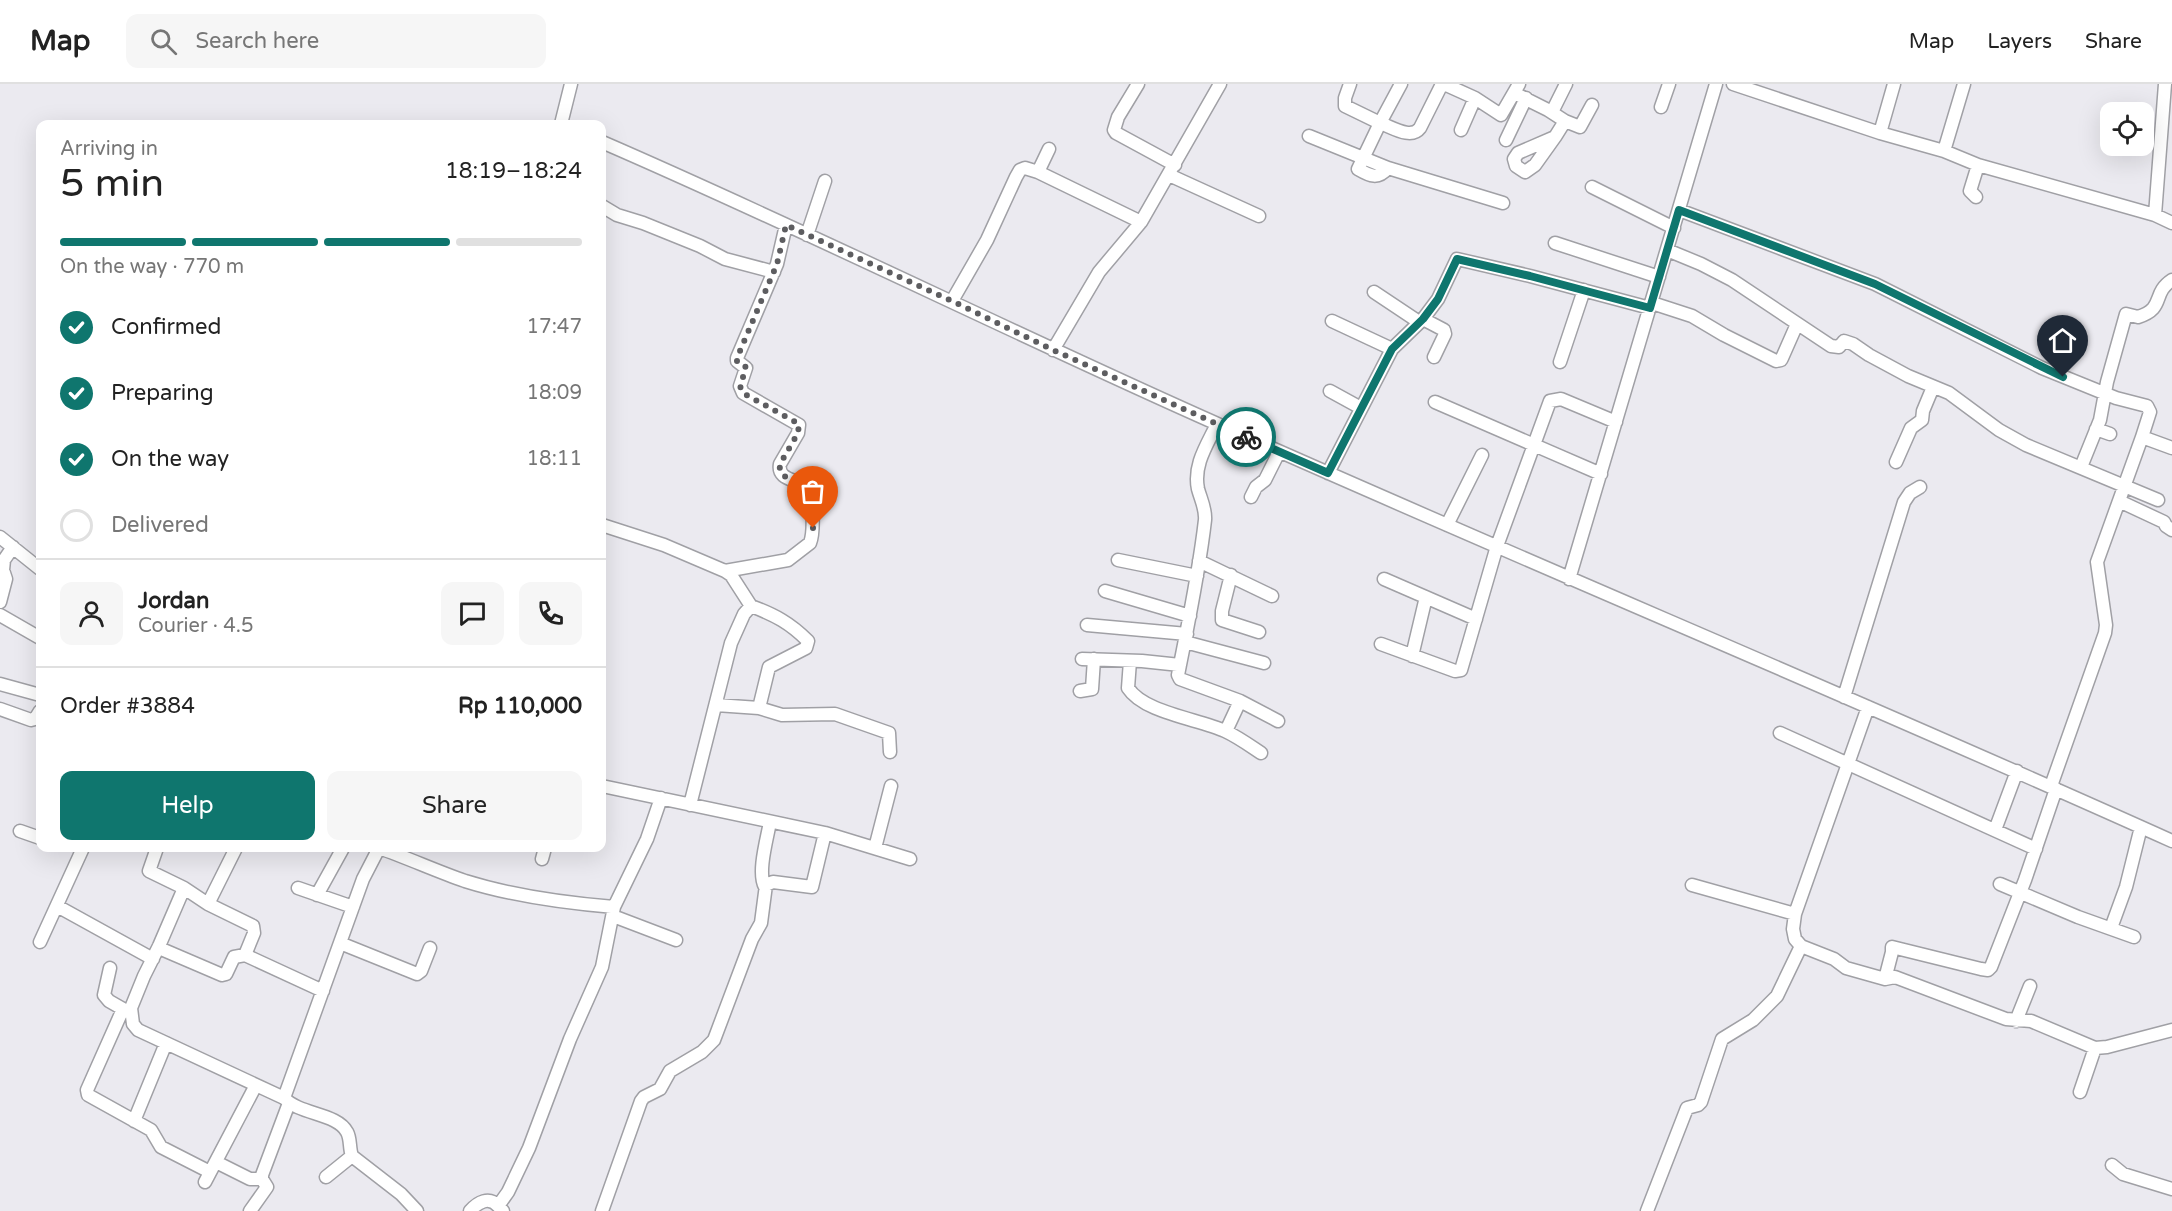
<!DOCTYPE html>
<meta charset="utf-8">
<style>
:root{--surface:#fff;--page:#f6f6f6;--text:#222;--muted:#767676;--line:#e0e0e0;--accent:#0f766e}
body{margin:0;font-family:"Varela Round",sans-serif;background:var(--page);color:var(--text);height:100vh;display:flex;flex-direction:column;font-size:22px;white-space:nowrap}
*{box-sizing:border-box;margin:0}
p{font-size:20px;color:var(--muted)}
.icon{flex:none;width:33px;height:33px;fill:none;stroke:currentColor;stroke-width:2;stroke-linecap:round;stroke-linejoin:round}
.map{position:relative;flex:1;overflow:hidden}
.sheet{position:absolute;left:36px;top:36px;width:570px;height:732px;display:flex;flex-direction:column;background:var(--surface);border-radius:12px;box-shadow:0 6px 24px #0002}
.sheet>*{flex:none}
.buttons{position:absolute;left:2100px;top:18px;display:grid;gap:12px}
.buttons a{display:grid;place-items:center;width:54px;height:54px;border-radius:12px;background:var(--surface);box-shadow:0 6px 24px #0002;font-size:30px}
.pin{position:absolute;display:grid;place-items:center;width:51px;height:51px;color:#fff;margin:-62px -26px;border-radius:50% 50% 50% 0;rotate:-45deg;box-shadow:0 0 6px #0007}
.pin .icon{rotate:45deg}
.courier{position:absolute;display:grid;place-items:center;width:60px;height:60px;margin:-30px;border:4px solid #0f766e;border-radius:50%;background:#fff;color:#222;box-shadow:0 2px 8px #0007}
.headline em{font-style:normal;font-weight:600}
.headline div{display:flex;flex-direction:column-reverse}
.headline{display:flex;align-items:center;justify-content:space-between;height:102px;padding:0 24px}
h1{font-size:39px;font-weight:600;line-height:45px}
.bar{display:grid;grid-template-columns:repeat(4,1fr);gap:9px 6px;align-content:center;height:72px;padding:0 24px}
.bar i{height:8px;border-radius:4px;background:var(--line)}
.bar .on{background:var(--accent)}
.bar p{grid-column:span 4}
.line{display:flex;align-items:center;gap:15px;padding:0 24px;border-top:2px solid var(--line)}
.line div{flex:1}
.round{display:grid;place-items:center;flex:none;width:63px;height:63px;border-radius:12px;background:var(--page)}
ol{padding:0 24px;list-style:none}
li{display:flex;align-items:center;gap:18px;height:66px}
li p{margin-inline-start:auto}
li .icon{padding:6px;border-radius:50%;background:var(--accent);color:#fff;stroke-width:4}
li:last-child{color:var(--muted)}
li i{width:33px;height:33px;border:3px solid var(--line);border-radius:50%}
.cta{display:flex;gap:12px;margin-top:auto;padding:12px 24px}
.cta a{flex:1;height:69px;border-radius:12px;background:var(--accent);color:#fff;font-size:24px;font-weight:600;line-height:69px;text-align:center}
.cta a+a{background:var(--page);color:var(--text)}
header{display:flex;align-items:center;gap:36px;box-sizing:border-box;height:84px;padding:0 30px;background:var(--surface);border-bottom:2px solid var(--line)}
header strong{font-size:28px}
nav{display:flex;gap:33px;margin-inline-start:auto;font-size:21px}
.search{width:420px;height:54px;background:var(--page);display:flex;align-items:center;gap:15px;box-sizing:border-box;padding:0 21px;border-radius:12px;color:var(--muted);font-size:22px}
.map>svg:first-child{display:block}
</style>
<header>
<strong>Map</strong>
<div class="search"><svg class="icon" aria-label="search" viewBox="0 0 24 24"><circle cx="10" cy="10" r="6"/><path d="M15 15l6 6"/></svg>Search here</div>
<nav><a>Map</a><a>Layers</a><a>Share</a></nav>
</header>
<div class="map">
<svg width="2172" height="1127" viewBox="0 0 2172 1127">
<rect width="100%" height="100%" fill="#ebeaf0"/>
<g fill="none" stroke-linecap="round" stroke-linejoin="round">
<!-- minor casing -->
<g stroke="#a0a0a5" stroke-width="15">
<path id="minor" d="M1138,0L1118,33L1114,46L1116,49L1175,81
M1350,0L1345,14V22L1380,39L1358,85C1370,92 1378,96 1388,84L1503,119
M1401,0L1380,39C1392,43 1411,56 1420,44L1442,0
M1444,0L1475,14L1501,31L1519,0
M1733,0L1880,49L1894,0
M2165,0L2155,131L2172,139
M1514,9L1548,26L1565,37L1555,53
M1661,23L1669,0
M1552,28L1566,0
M1565,37L1580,43L1592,21
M561,40L571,0
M1461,46L1475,14
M1880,49L1944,67L1978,81L2155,131
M1309,52L1388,84
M1555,53L1535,81L1525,88L1516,82L1514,75L1518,69Z
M1506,56L1526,14
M602,58C810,148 1014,250 1222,342C1538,483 1857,615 2172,757
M1944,67L1964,0
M1038,88L1049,65
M1169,91L1259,132
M1592,103L1674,144
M1976,113L1970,107L1978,81
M602,122L617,131L643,139L700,162L725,175L774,188
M1679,126L1875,200L2042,284L2116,314L2147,322L2150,328L2142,353L2172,364
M807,151L825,97
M1555,159L1659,193
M1667,166L1701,180L1732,196L1831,262L1839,263L1844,257L1853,260L1869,271L1908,292L1949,309L1999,346L2026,361L2158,416
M1374,208L1419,238
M952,217L987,156L1016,93L1020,86L1025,84L1038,88L1141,138
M1652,219L1692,232L1724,251L1776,277L1781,276L1782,274L1797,240
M1423,235L1444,246L1445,250L1434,273
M1332,237L1392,265
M1053,266L1099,188L1141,138L1220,0
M1560,278L1584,206
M1330,307L1361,324
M1435,318L1601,390
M1217,340C1207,361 1193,381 1198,405C1201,416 1206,425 1205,436C1199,489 1188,540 1178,591L1180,595L1240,617L1226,647
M2096,345L2110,350
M1896,378L1911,344L1922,336L1923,327L1933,303
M2081,383L2100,336L2107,298L2126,230L2138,233C2166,224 2151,210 2172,196
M1328,389L1392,265L1423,235L1438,215L1457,175L1530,192L1650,224
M1251,413L1256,403L1265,396L1279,368
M2119,417L2164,438L2166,442L2172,446
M602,441L664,461L725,487L788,476L810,459C814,449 814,411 806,403C796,395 777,396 780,380L798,349L799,341L743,309L740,302L746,284L737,277V274L777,180L786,141
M1447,441L1482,371
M0,453L40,485
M1118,476L1197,492
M1199,477L1272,512
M1231,491L1222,527V536L1259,548
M1384,495L1476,535
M1569,495L1716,0
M1105,507L1190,532
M0,518L6,495L3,486L4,476L13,463
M0,531L40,554
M1087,541L1187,550
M1185,558L1264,579
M1381,560L1455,587L1461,586L1497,462L1550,317L1561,315L1616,338
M1412,572L1426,513
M1082,575L1142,577L1180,581
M1130,577L1128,604C1144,629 1199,635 1225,647C1238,653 1249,661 1261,669
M0,600L40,611
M1080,607L1092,605L1094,575
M1844,613L1904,418L1910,409L1920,403
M1240,617L1278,637
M716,621L759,624L769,583L806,564L808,557C790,539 775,531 751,522
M1868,623L1795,830L1793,845L1795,855L1801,862L1834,875L1846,884L1885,895L1895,893L2006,935L2031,937L2095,964L2107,963L2172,946
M759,624L782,631L835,630L889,649L890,668
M0,625L31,636L35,635L40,627
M1780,649L2036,765
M602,702L825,749L910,775
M2051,702L2105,549L2106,541L2097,478L2142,353
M690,721L731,559L744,530L751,522L731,491L725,487
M1995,746L2017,687
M20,747L40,754
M157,764L149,787L184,804L159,862L144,892L131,924L133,940L138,946L284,1014L363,795L379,764
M379,764C408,774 436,787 465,797C513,812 564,819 614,823L647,755L661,714
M875,764L891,702
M542,775L545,764
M2000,800L2078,833L2134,853
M1692,801L1795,830
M765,803C757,789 767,755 770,738
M184,804L208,820L253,842L254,849L245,871
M298,804L353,823
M317,811L343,764
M208,820L236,764
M57,822L153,875
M613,832L676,856
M2111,844L2126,803L2141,743
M40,858L83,764
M340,859L417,890L421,887L430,864
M159,864L222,891L226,890L234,873L245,871L323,907
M110,884L104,911L109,917L130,929
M1885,895L1892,868V863L1981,885L1988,886L1991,883L2025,796L2056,705
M123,925L87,1006L88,1011L151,1046L161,1063L210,1088
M2016,937L2030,902
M2080,1008L2095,964
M284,1014C300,1031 337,1029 347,1048C351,1055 349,1064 352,1072L401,1110L417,1127
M134,1037L166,959
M216,1078L250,1095H262
M2112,1081L2123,1090L2172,1105
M326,1093L352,1072
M205,1098L256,1001
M250,1127L267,1103L262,1095V1091L289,1019
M470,1127C478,1118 489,1112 498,1122
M503,1127L498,1122L508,1108L529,1064L570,955L602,883L614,823
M602,1127L641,1017L644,1013L660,1005L670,987L702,968L714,956L752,855L761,839L766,801L773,798L812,803L825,749
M1647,1127L1687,1024L1698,1021L1701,1018L1722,955L1753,936L1777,912L1801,862"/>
</g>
<!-- minor -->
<use href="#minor" stroke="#fff" stroke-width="12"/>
</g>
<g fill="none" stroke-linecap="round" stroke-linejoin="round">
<!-- done -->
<path stroke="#5d5d60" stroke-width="6" stroke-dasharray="0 10.8" d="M813,444L810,410C803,397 777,397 780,380L798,349L799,340L743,309L740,302L746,284L744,280L737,277V274L777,180L786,141L952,217L1053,266L1246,353"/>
<!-- route -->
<path stroke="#0f766e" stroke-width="8" d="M1246,353L1328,389L1392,265L1423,235L1438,215L1457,175L1530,192L1650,224L1679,126L1875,200L2063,293"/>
</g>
</svg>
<div class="buttons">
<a><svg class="icon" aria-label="locate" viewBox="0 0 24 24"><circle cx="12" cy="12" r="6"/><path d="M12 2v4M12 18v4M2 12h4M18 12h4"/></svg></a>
</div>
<div class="pin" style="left:813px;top:444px;background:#ea580c"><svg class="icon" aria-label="bag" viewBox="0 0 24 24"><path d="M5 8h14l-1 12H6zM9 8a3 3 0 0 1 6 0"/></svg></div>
<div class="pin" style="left:2063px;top:293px;background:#1f2937"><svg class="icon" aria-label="home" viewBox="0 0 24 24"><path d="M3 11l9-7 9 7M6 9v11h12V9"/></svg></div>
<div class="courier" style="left:1246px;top:353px"><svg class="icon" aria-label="bike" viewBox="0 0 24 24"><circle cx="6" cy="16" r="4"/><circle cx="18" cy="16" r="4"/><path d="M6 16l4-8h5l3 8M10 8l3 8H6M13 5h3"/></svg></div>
<section class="sheet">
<div class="headline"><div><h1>5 min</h1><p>Arriving in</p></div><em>18:19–18:24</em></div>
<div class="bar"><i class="on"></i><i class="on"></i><i class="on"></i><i></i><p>On the way · 770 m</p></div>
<ol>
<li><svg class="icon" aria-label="check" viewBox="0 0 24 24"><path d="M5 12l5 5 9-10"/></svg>Confirmed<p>17:47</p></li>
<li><svg class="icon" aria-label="check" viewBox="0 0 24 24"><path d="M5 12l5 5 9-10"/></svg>Preparing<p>18:09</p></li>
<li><svg class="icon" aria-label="check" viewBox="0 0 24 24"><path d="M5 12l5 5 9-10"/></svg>On the way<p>18:11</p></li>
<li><i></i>Delivered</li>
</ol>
<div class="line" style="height:108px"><a class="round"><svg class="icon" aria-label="person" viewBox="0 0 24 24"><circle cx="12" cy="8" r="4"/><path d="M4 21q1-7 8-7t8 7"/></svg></a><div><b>Jordan</b><p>Courier · 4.5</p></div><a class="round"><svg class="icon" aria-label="chat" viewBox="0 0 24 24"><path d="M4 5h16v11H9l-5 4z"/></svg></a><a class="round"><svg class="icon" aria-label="phone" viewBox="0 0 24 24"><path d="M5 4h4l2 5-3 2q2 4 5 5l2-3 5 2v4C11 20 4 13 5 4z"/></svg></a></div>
<div class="line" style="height:78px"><div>Order #3884</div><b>Rp 110,000</b></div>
<div class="cta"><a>Help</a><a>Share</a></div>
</section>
</div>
